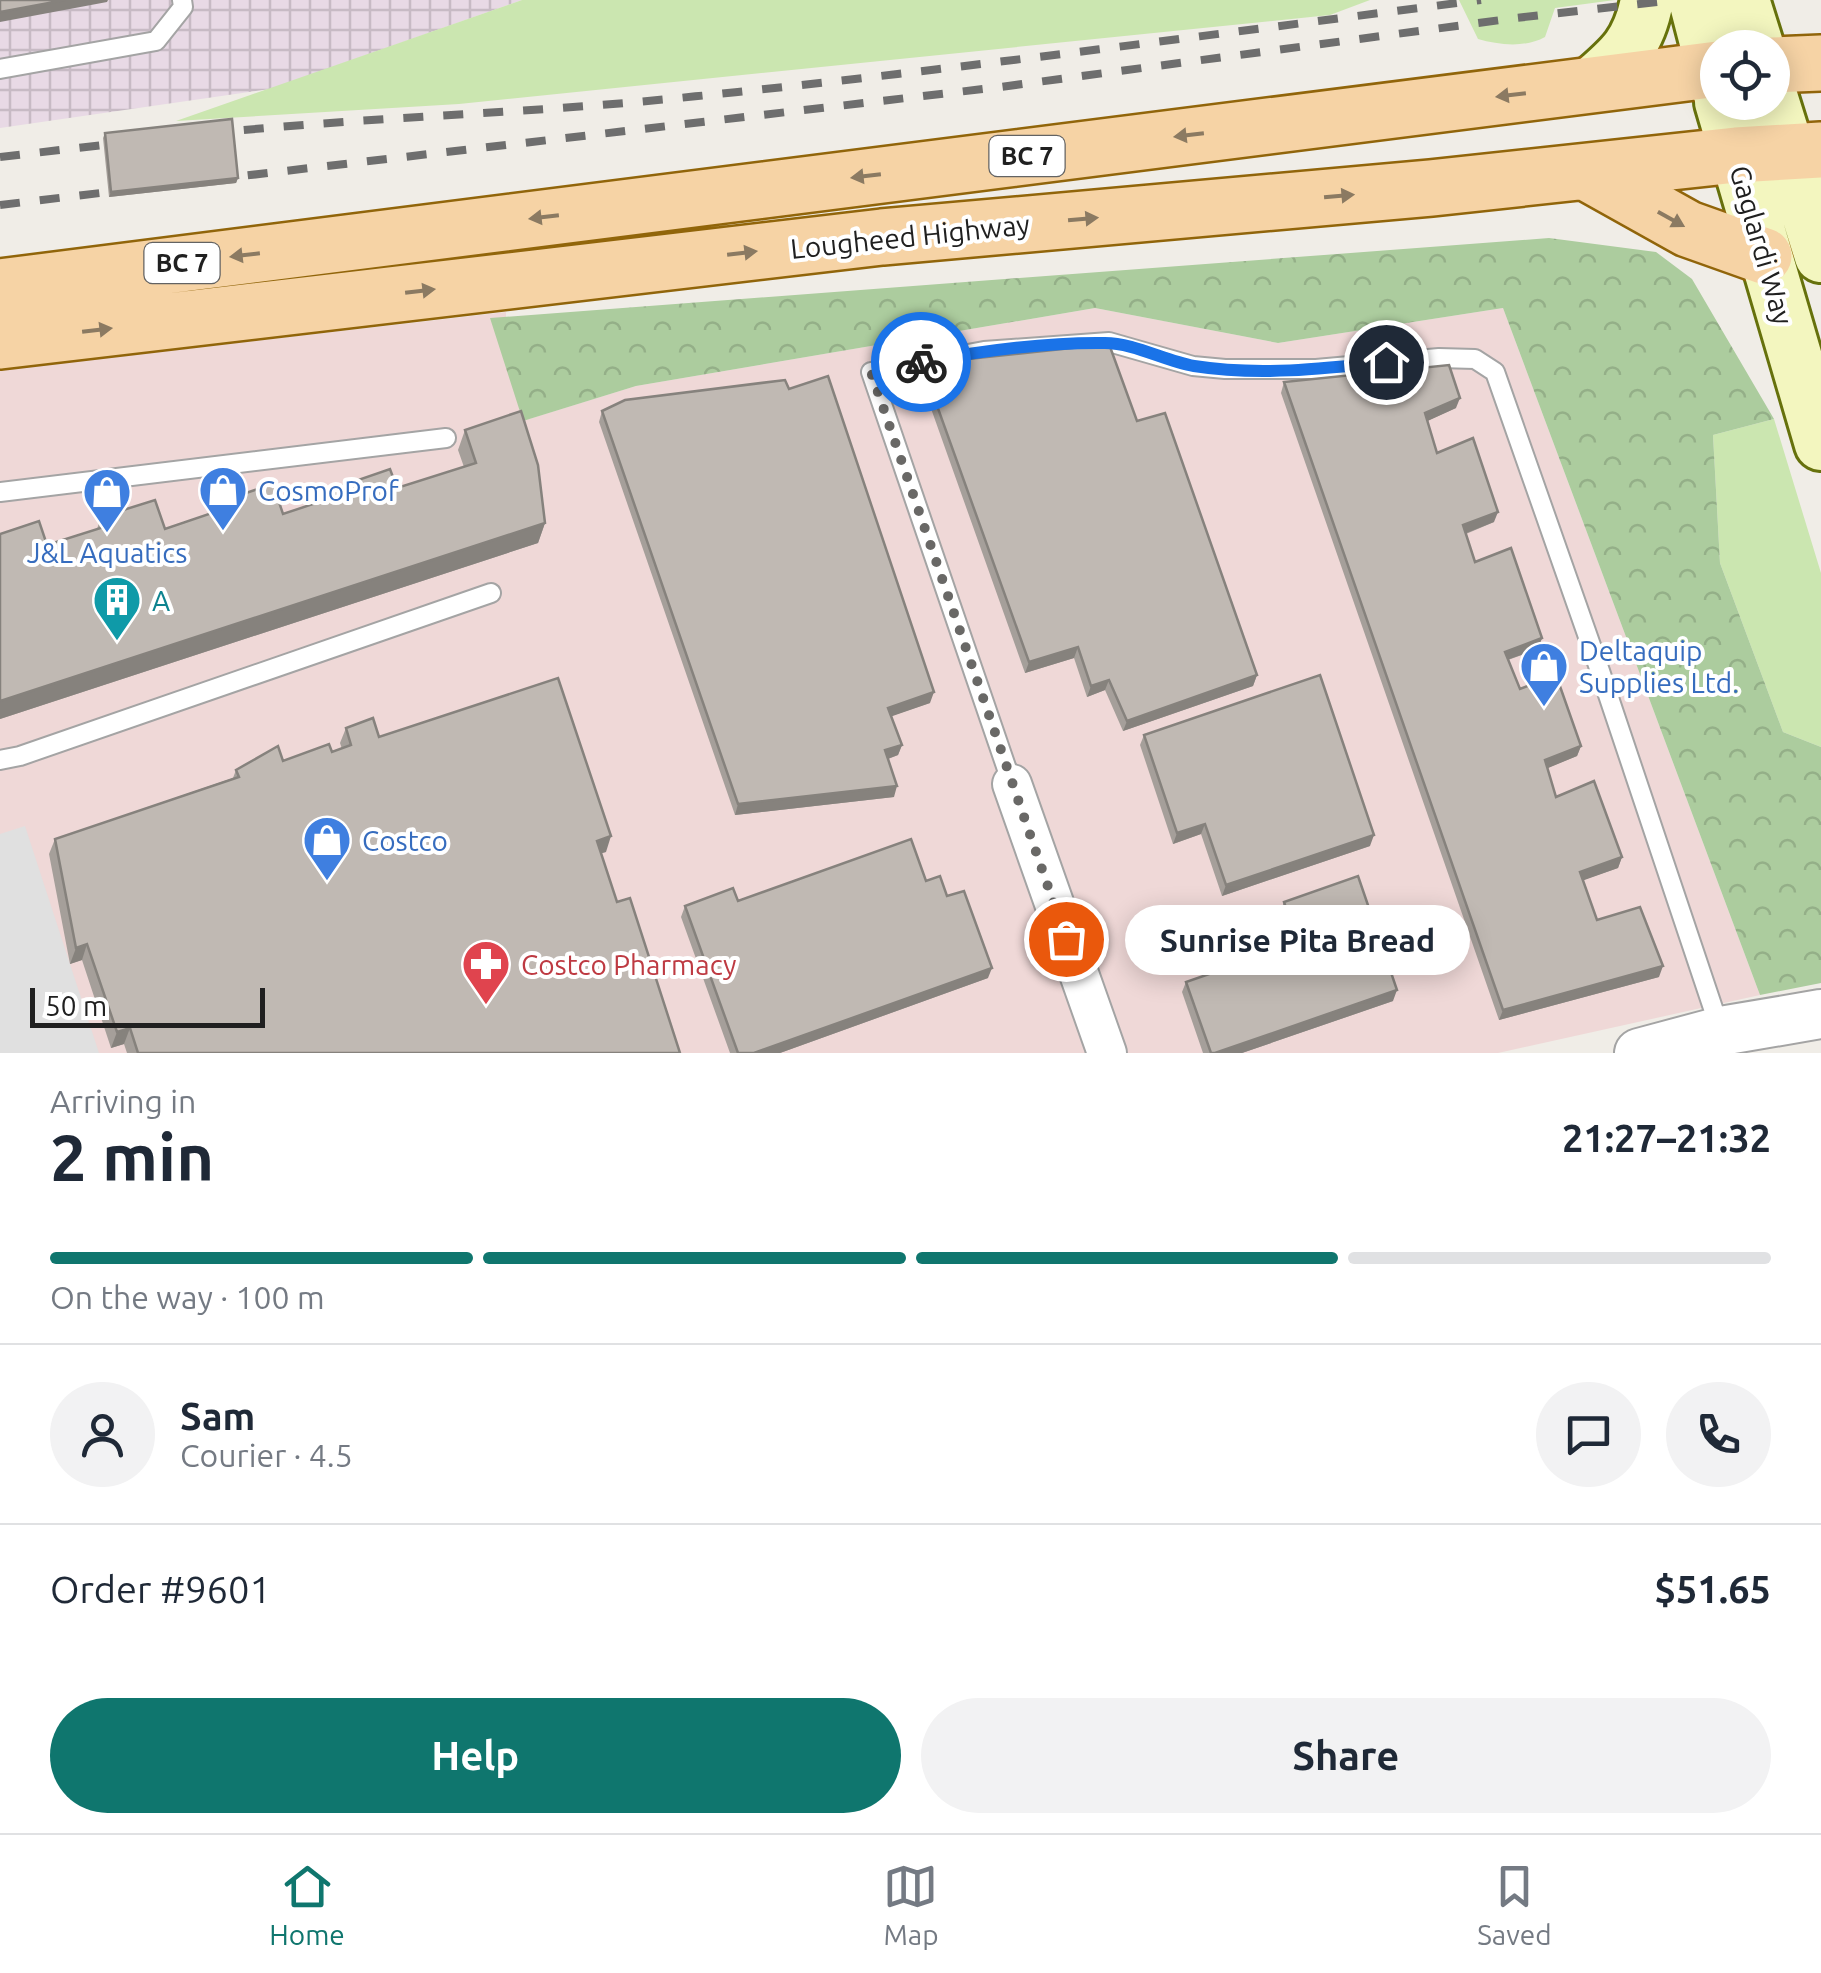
<!DOCTYPE html>
<meta charset="utf-8">
<style>
:root{--surface:#fff;--page:#f2f2f3;--text:#1f2937;--muted:#747a83;--line:#e0e1e3;--accent:#0f766e}
body{margin:0;font-family:Ubuntu,sans-serif;background:var(--page);color:var(--text);height:100vh;display:flex;flex-direction:column;font-size:38px;white-space:nowrap}
*{box-sizing:border-box;margin:0}
p{font-size:32px;color:var(--muted)}
.icon{flex:none;width:55px;height:55px;fill:none;stroke:currentColor;stroke-width:2;stroke-linecap:round;stroke-linejoin:round}
.map{position:relative;height:1053px;overflow:hidden}
.drawer{display:flex;flex-direction:column;background:var(--surface);flex:1}
.drawer>*{flex:none}
.fabs{position:absolute;left:1700px;top:30px;display:grid;gap:20px}
.fabs a{display:grid;place-items:center;width:90px;height:90px;border-radius:50%;background:var(--surface);box-shadow:0 5px 25px #0003;font-size:50px}
.scale{position:absolute;left:30px;bottom:25px;width:235px;box-sizing:border-box;padding-left:10px;border:5px solid #202020;border-top:0;font-size:28px;line-height:35px;white-space:nowrap;color:#202020;-webkit-text-stroke:8px #fff;paint-order:stroke}
.pin{position:absolute;display:grid;place-items:center;width:85px;height:85px;color:#fff;margin:-42px;border:5px solid #fff;border-radius:50%;box-shadow:0 2px 10px #0007}
.courier{position:absolute;display:grid;place-items:center;width:100px;height:100px;margin:-50px;border:8px solid #1a73e8;border-radius:50%;background:#fff;color:#222;box-shadow:0 2px 12px #0007}
.bubble{position:absolute;height:70px;border-radius:35px;background:var(--surface);box-shadow:0 5px 25px #0003;font-size:32px;font-weight:700;line-height:70px;text-align:center}
.head em{font-style:normal;font-weight:700}
.head div{display:flex;flex-direction:column-reverse}
.head{display:flex;align-items:center;justify-content:space-between;height:170px;padding:0 50px}
h1{font-size:65px;font-weight:700;line-height:75px}
.bar{display:grid;grid-template-columns:repeat(4,1fr);gap:15px 10px;align-content:center;height:120px;padding:0 50px}
.bar i{height:12px;border-radius:8px;background:var(--line)}
.bar .active{background:var(--accent)}
.bar p{grid-column:span 4}
.line{display:flex;align-items:center;gap:25px;padding:0 50px;border-top:2px solid var(--line)}
.line div{flex:1}
.round{display:grid;place-items:center;flex:none;width:105px;height:105px;border-radius:52px;background:var(--page)}
.primary-button{display:flex;gap:20px;margin-top:auto;padding:20px 50px}
.primary-button a{flex:1;height:115px;border-radius:60px;background:var(--accent);color:#fff;font-size:40px;font-weight:700;line-height:115px;text-align:center}
.primary-button a+a{background:var(--page);color:var(--text)}
.menu{display:flex;justify-content:space-around;align-items:center;height:140px;border-top:2px solid var(--line);background:var(--surface);font-size:28px;color:var(--muted)}
.menu a{display:grid;justify-items:center;gap:5px}
.menu .active{color:var(--accent)}
.map>svg:first-child{display:block}
</style>
<div class="map">
<svg width="1821" height="1053" viewBox="0 0 1821 1053">
<defs>
<pattern id="industrial-grid" width="8" height="8" patternUnits="userSpaceOnUse" patternTransform="scale(2.5)"><rect width="8" height="8" fill="#e8d9e5"/><path d="M0 4h8M4 0v8" fill="none" stroke="#c7bac4"/></pattern>
<pattern id="forest-crowns" width="20" height="18" patternUnits="userSpaceOnUse" patternTransform="scale(2.5)"><rect width="20" height="18" fill="#accc9e"/><path d="M2 6a3 3 0 1 1 6 0M12 15a3 3 0 1 1 6 0" fill="none" stroke="#94af88"/></pattern>
</defs>
<rect width="100%" height="100%" fill="#f0ede7"/>
<!-- commercial -->
<path fill="#efd8d7" d="M1095,308L1278,343L1503,308L1760,995L1498,1053H0V370L506,312V328L529,419L636,386Z"/>
<!-- industrial -->
<path fill="url(#industrial-grid)" d="M0,0H522L270,89L0,128Z"/>
<!-- grass -->
<path fill="#cbe6b0" d="M522,0H1370L1330,15L459,104L176,121Z
M1459,0H1615L1555,8L1545,37C1525,48 1499,45 1478,39Z
M1774,419L1821,573V747L1783,732L1720,563L1713,435Z"/>
<!-- forest -->
<path fill="url(#forest-crowns)" d="M1549,238L1656,252L1692,279L1774,419L1713,435L1720,563L1783,732L1821,747V983L1760,995L1503,308L1278,343L1095,308L636,386L523,421L490,318Z"/>
<!-- parking -->
<path fill="#e0e0e0" d="M25,826L99,1053H0V834Z"/>
<g fill="none" stroke-linecap="round" stroke-linejoin="round">
<!-- service casing -->
<g stroke="#a4a4a4" stroke-width="22">
<path id="service" d="M0,69L156,41L183,7L182,0
M0,492L446,438
M0,760L20,756L491,593
M1012,784L871,372L984,351L1109,342L1193,366L1225,369H1316L1439,358L1475,359L1495,372L1600,671L1720,1029"/>
</g>
<!-- minor casing -->
<g stroke="#a4a4a4" stroke-width="42">
<path id="minor" d="M1012,784L1107,1053"/>
</g>
<!-- tertiary casing -->
<g stroke="#a4a4a4" stroke-width="52">
<path id="tertiary" d="M1639,1053L1721,1031L1821,1014"/>
</g>
<!-- secondary casing -->
<g stroke="#66710c" stroke-width="58">
<path id="secondary" d="M1695,0L1718,89
M1743,0L1758,48
M1590,85C1623,57 1639,43 1647,0
M1772,99L1821,256
M1721,102L1821,444"/>
</g>
<!-- primary casing -->
<g stroke="#91650a" stroke-width="60">
<path id="primary" d="M1772,65L1821,63
M1586,172L1688,229L1764,256
M0,287L1718,69
M0,341L882,237L1431,188L1736,155L1821,150"/>
</g>
<!-- service -->
<use href="#service" stroke="#fff" stroke-width="18"/>
<!-- minor -->
<use href="#minor" stroke="#fff" stroke-width="38"/>
<!-- tertiary -->
<use href="#tertiary" stroke="#fff" stroke-width="48"/>
<!-- secondary -->
<use href="#secondary" stroke="#f3f6bf" stroke-width="52"/>
<!-- primary -->
<use href="#primary" stroke="#f6d3a5" stroke-width="55"/>
<!-- rail -->
<path stroke="#6e6e6e" stroke-width="8" stroke-dasharray="20 20" stroke-linecap="butt" d="M204,134C362,117 521,114 679,98C947,71 1214,34 1481,0
M0,157L129,142
M208,180L1000,87L1516,18L1675,0
M0,205L134,189"/>
</g>
<!-- wall -->
<path fill="#a59f9a" d="M105,133L238,178L236,183L109,197L103,138Z
M926,375L1137,421L1257,675L1253,686L1123,731L1105,690L1087,697L1074,658L1025,673L923,386Z
M1284,382L1456,408L1427,421L1437,453L1494,522L1466,534L1475,562L1542,638L1538,649L1508,660L1520,689L1581,746L1577,756L1547,768L1556,797L1622,857L1618,868L1583,880L1597,920L1659,977L1499,1020L1281,393Z
M602,411L930,703L891,716L902,745L898,755L888,759L894,797L735,815L599,422Z
M465,430L545,523L538,543L0,719V534L47,545L97,529L101,517L165,529L212,513L216,503L283,514L328,499L332,489L397,488L464,467L458,450Z
M346,728L379,737L606,852L601,853L617,902L680,1053H127L124,1044L111,1048L82,960L70,964L49,854L55,839L233,778L236,770L332,752L342,749L340,743Z
M1144,735L1370,846L1222,896L1201,834L1173,844L1140,745Z
M926,881L947,896L988,978L780,1053H730L681,917L685,906Z
M1284,902L1393,1001L1242,1053H1203L1182,992L1186,982L1292,946L1280,913Z"/>
<!-- shaded-wall -->
<path fill="#86827d" d="M65,0H108L107,2L0,22V12Z
M238,178L236,183L109,197L111,192Z
M1460,398L1456,408L1421,424L1425,413Z
M1498,512L1494,522L1459,536L1463,525Z
M545,523L538,543L0,719V701Z
M1542,638L1538,649L1501,662L1505,652Z
M1078,647L1074,658L1025,673L1029,662Z
M1257,675L1253,686L1123,731L1127,721Z
M1109,680L1105,690L1087,697L1091,686Z
M934,692L930,703L884,719L888,708Z
M902,745L898,755L882,761L885,750Z
M1581,746L1577,756L1541,771L1545,760Z
M897,786L894,797L735,815L738,804Z
M1205,824L1201,834L1173,844L1177,833Z
M1374,835L1370,846L1222,896L1226,885Z
M611,836L606,852L591,856L597,841Z
M1622,857L1618,868L1576,883L1580,872Z
M87,944L82,960L70,964L76,948Z
M1663,966L1659,977L1499,1020L1503,1010Z
M992,968L988,978L780,1053H754Z
M1397,990L1393,1001L1242,1053H1215Z
M130,1028L124,1044L111,1048L117,1032Z"/>
<!-- building -->
<path fill="#c0b9b3" stroke="#86827d" stroke-width="2.5" d="M0,0H65L0,12Z
M232,119L238,178L111,192L105,133Z
M1109,344L1137,421L1165,413L1257,675L1127,721L1109,680L1091,686L1078,647L1029,662L926,375L968,359Z
M1449,365L1460,398L1425,413L1437,453L1473,438L1498,512L1463,525L1475,562L1511,548L1542,638L1505,652L1520,689L1556,675L1581,746L1545,760L1556,797L1594,781L1622,857L1580,872L1597,920L1640,907L1663,966L1503,1010L1284,382Z
M828,376L934,692L888,708L902,745L885,750L897,786L738,804L602,411L625,400L785,380L789,389Z
M521,411L538,465L545,523L0,701V534L39,521L47,545L104,527L101,517L155,500L165,529L218,511L216,503L273,484L283,514L334,497L332,489L390,469L397,488L476,463L465,430Z
M1320,675L1374,835L1226,885L1205,824L1177,833L1144,735Z
M558,678L611,836L597,841L617,902L630,898L680,1053H138L130,1028L117,1032L87,944L76,948L55,839L239,777L236,770L278,746L283,761L329,744L332,752L351,745L346,728L373,718L379,737Z
M911,839L926,881L940,876L947,896L964,891L992,968L754,1053H738L685,906L733,888L738,901Z
M1358,876L1397,990L1215,1053H1211L1186,982L1298,943L1284,902Z"/>
<!-- one-way arrows -->
<defs><path id="oneway-solid" d="M-6-.8H1V-3.2L6.5 0L1 3.2V.8H-6Z" transform="scale(2.5)"/></defs>
<g fill="#8b7a62">
<use href="#oneway-solid" transform="translate(1511 95) rotate(173)"/>
<use href="#oneway-solid" transform="translate(1189 135) rotate(173)"/>
<use href="#oneway-solid" transform="translate(866 176) rotate(173)"/>
<use href="#oneway-solid" transform="translate(1339 196) rotate(-5)"/>
<use href="#oneway-solid" transform="translate(544 217) rotate(173)"/>
<use href="#oneway-solid" transform="translate(1083 219) rotate(-5)"/>
<use href="#oneway-solid" transform="translate(1671 219) rotate(29)"/>
<use href="#oneway-solid" transform="translate(742 253) rotate(-7)"/>
<use href="#oneway-solid" transform="translate(245 255) rotate(173)"/>
<use href="#oneway-solid" transform="translate(420 291) rotate(-7)"/>
<use href="#oneway-solid" transform="translate(97 330) rotate(-7)"/>
</g>
<g fill="none" stroke-linecap="round" stroke-linejoin="round">
<!-- done -->
<path stroke="#696866" stroke-width="10" stroke-dasharray="0 18" d="M921,362L871,372L1066,939"/>
<!-- route -->
<path stroke="#1a73e8" stroke-width="12" d="M921,362C981,351 1044,342 1105,343C1134,343 1165,361 1194,366C1258,376 1322,369 1386,362"/>
</g>
<!-- icons -->
<defs>
<g id="shop-pin" transform="scale(2.5)"><path d="M0 17L-7.5 6A9.5 9.5 0 1 1 7.5 6Z" fill="#3f7fe0" stroke="#fff"/><path d="M-5-2.5h2.3a2.7 3.5 0 0 1 5.4 0H5L5.5 6h-11ZM-1.5-2.5h3a1.5 2.3 0 0 0-3 0Z" fill="#fff"/></g>
<g id="building-pin" transform="scale(2.5)"><path d="M0 17L-7.5 6A9.5 9.5 0 1 1 7.5 6Z" fill="#0f9aa8" stroke="#fff"/><path d="M-4-6H4V6H1V3H-1V6H-4ZM-2.5-4.3h1.7v1.8h-1.7ZM.8-4.3h1.7v1.8H.8ZM-2.5-1h1.7V.8h-1.7ZM.8-1h1.7V.8H.8Z" fill="#fff"/></g>
<g id="pharmacy-pin" transform="scale(2.5)"><path d="M0 17L-7.5 6A9.5 9.5 0 1 1 7.5 6Z" fill="#e0444e" stroke="#fff"/><path d="M-2-6h4v4h4v4h-4v4h-4v-4h-4v-4h4Z" fill="#fff"/></g>
</defs>
<g fill-rule="evenodd">
<use href="#shop-pin" x="223" y="490"/>
<use href="#shop-pin" x="107" y="492"/>
<use href="#building-pin" x="117" y="600"/>
<use href="#shop-pin" x="1544" y="666"/>
<use href="#shop-pin" x="327" y="840"/>
<use href="#pharmacy-pin" x="486" y="964"/>
</g>
<g text-anchor="middle" dominant-baseline="central" stroke-width="8" stroke-linejoin="round" paint-order="stroke">
<!-- shield labels -->
<g fill="#fff" stroke="#636363" stroke-width="2.5">
<rect x="989.5" y="136" width="75" height="40" rx="8"/>
<rect x="144.5" y="243" width="75" height="40" rx="8"/>
</g>
<g font-size="25" font-weight="bold" fill="#202020">
<text x="1027" y="156">BC 7</text>
<text x="182" y="263">BC 7</text>
</g>
<!-- street labels -->
<g font-size="28" fill="#202020" stroke="#fff">
<text transform="translate(910 236) rotate(-6)">Lougheed Highway</text>
<text transform="translate(1762 245) rotate(74)">Gaglardi Way</text>
</g>
<!-- shop labels -->
<g font-size="28" fill="#366cbe" stroke="#fff" text-anchor="start">
<text x="258" y="490">CosmoProf</text>
<text x="107" y="552" text-anchor="middle">J&amp;L Aquatics</text>
<text x="1579" y="650">Deltaquip<tspan x="1579" dy="32">Supplies Ltd.</tspan></text>
<text x="362" y="840">Costco</text>
</g>
<!-- culture labels -->
<g font-size="28" fill="#0d838f" stroke="#fff" text-anchor="start">
<text x="152" y="600">A</text>
</g>
<!-- health labels -->
<g font-size="28" fill="#be3a42" stroke="#fff" text-anchor="start">
<text x="521" y="964">Costco Pharmacy</text>
</g>
</g>
</svg>
<div class="fabs">
<a><svg class="icon" aria-label="locate" viewBox="0 0 24 24"><circle cx="12" cy="12" r="6"/><path d="M12 2v4M12 18v4M2 12h4M18 12h4"/></svg></a>
</div>
<div class="scale">50 m</div>
<div class="pin" style="left:1066px;top:939px;background:#ea580c"><svg class="icon" aria-label="bag" viewBox="0 0 24 24"><path d="M5 8h14l-1 12H6zM9 8a3 3 0 0 1 6 0"/></svg></div>
<div class="pin" style="left:1386px;top:362px;background:#1f2937"><svg class="icon" aria-label="home" viewBox="0 0 24 24"><path d="M3 11l9-7 9 7M6 9v11h12V9"/></svg></div>
<div class="courier" style="left:921px;top:362px"><svg class="icon" aria-label="bike" viewBox="0 0 24 24"><circle cx="6" cy="16" r="4"/><circle cx="18" cy="16" r="4"/><path d="M6 16l4-8h5l3 8M10 8l3 8H6M13 5h3"/></svg></div>
<div class="bubble" style="left:1125px;top:905px;width:345px">Sunrise Pita Bread</div>
</div>
<section class="drawer">
<div class="head"><div><h1>2 min</h1><p>Arriving in</p></div><em>21:27–21:32</em></div>
<div class="bar"><i class="active"></i><i class="active"></i><i class="active"></i><i></i><p>On the way · 100 m</p></div>
<div class="line" style="height:180px"><a class="round"><svg class="icon" aria-label="person" viewBox="0 0 24 24"><circle cx="12" cy="8" r="4"/><path d="M4 21q1-7 8-7t8 7"/></svg></a><div><b>Sam</b><p>Courier · 4.5</p></div><a class="round"><svg class="icon" aria-label="chat" viewBox="0 0 24 24"><path d="M4 5h16v11H9l-5 4z"/></svg></a><a class="round"><svg class="icon" aria-label="phone" viewBox="0 0 24 24"><path d="M5 4h4l2 5-3 2q2 4 5 5l2-3 5 2v4C11 20 4 13 5 4z"/></svg></a></div>
<div class="line" style="height:130px"><div>Order #9601</div><b>$51.65</b></div>
<div class="primary-button"><a>Help</a><a>Share</a></div>
</section>
<nav class="menu">
<a class="active"><svg class="icon" aria-label="home" viewBox="0 0 24 24"><path d="M3 11l9-7 9 7M6 9v11h12V9"/></svg>Home</a>
<a><svg class="icon" aria-label="map" viewBox="0 0 24 24"><path d="M3 6l6-2 6 2 6-2v14l-6 2-6-2-6 2zM9 4v14M15 6v14"/></svg>Map</a>
<a><svg class="icon" aria-label="saved" viewBox="0 0 24 24"><path d="M7 4h10v16l-5-4-5 4z"/></svg>Saved</a>
</nav>
